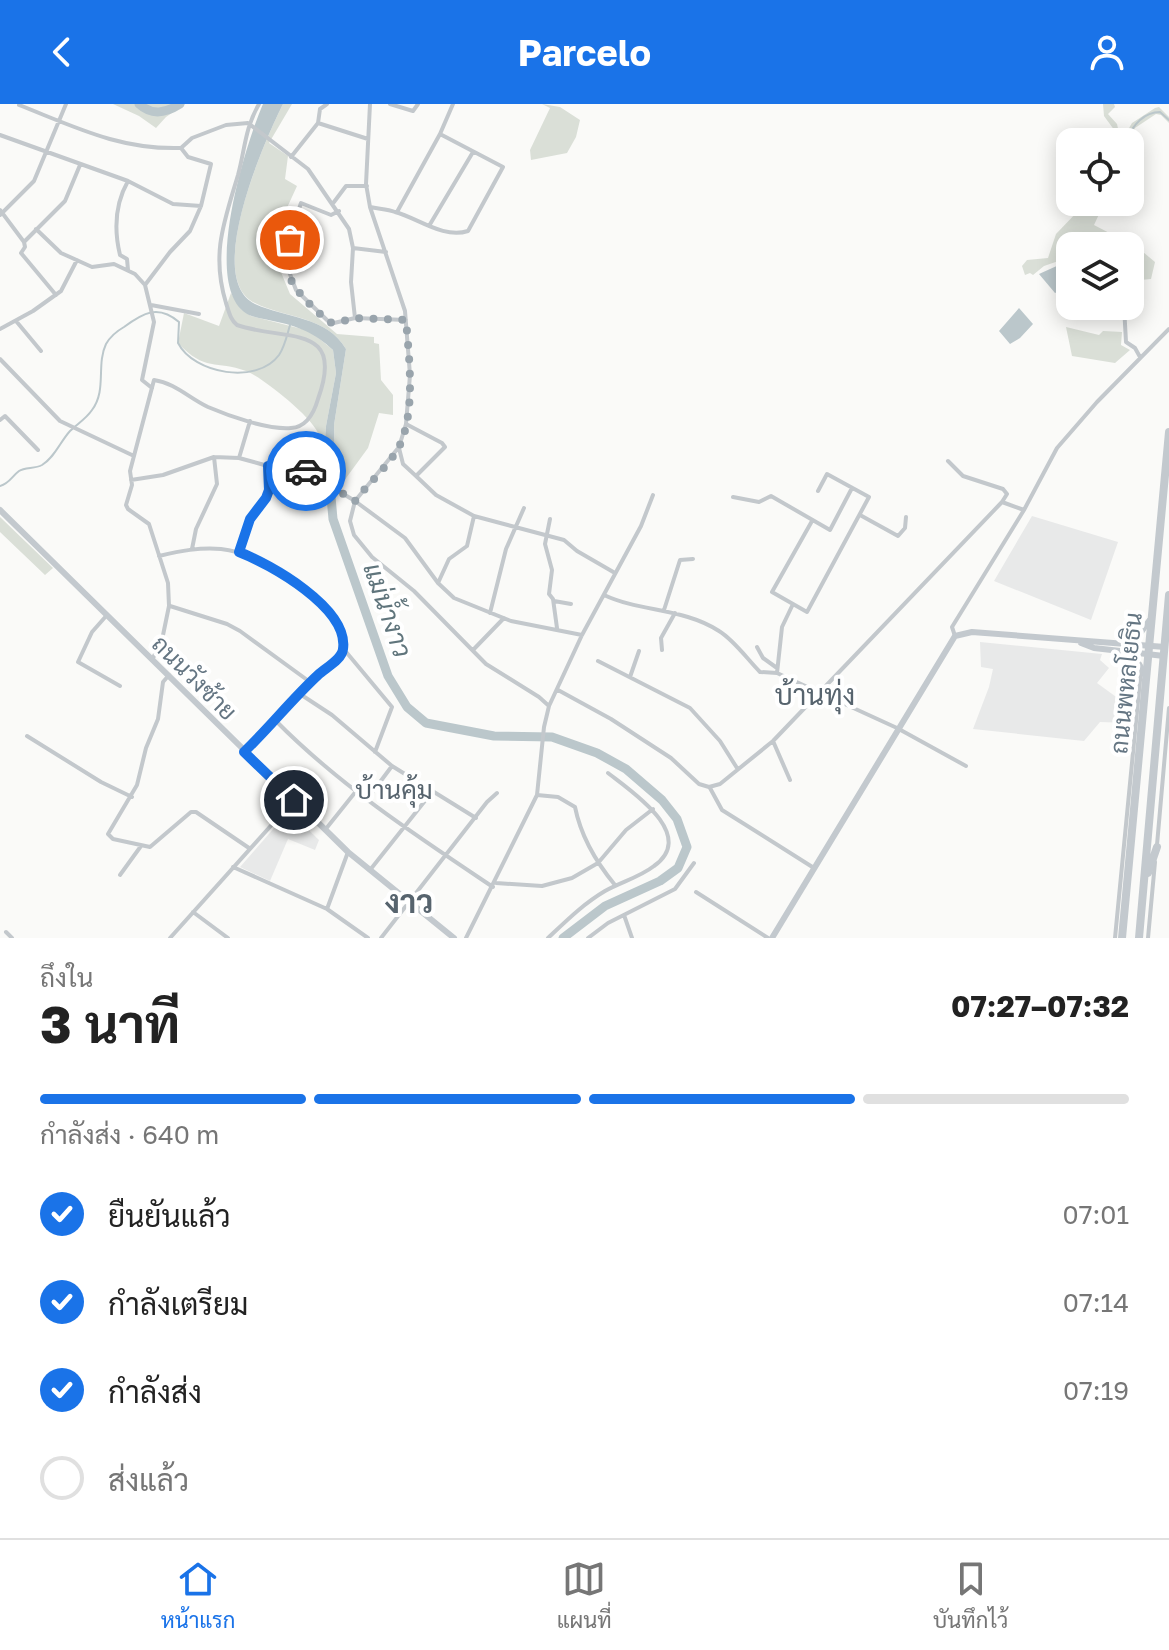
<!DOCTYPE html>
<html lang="th">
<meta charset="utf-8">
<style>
:root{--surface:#fff;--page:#f2f2f2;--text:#222;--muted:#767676;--line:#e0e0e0;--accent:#1a73e8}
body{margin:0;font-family:"Golos Text",Sarabun,sans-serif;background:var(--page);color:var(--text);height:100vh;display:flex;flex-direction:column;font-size:30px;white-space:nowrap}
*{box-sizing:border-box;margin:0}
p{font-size:26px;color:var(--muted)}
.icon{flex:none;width:44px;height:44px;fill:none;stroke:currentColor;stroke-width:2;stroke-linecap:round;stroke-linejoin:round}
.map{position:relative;height:834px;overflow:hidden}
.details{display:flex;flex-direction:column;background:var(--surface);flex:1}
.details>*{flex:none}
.fabs{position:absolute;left:1056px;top:24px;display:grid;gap:16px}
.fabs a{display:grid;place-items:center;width:88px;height:88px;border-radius:16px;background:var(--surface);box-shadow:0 4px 20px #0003;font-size:40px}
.pin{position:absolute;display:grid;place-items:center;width:68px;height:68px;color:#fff;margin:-34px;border:4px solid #fff;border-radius:50%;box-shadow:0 2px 8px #0007}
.courier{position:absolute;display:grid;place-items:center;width:80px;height:80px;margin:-40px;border:6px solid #1a73e8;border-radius:50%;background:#fff;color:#222;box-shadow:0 2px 10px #0007}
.head em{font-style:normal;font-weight:700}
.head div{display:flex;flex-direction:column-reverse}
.head{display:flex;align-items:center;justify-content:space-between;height:136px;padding:0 40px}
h1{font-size:52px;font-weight:700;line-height:60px}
.bar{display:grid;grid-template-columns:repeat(4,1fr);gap:12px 8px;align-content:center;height:96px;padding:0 40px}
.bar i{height:10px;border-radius:6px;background:var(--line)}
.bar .selected{background:var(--accent)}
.bar p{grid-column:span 4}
ol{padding:0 40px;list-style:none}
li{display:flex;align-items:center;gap:24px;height:88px}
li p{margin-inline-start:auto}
li .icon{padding:8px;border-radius:50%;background:var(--accent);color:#fff;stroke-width:4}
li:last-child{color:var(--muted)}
li i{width:44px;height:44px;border:4px solid var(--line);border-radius:50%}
header{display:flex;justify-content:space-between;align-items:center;height:104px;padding:0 40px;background:var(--accent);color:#fff;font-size:36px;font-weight:700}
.tabs{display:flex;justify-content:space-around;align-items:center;height:112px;border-top:2px solid var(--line);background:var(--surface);font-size:22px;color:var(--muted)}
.tabs a{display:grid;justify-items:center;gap:4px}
.tabs .selected{color:var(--accent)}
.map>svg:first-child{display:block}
</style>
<header><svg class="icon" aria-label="back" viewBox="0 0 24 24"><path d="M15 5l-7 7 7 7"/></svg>Parcelo<svg class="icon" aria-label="person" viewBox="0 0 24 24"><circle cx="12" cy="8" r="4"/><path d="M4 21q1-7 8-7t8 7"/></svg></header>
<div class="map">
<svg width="1169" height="834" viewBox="0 0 1169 834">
<rect width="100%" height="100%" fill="#fafaf8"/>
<!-- built -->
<path fill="#e8e9e9" d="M1032,412L1118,438L1091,516L994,477Z
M980,538L1102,550L1100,556L1109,564L1097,579L1130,603L1128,619L1100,618L1084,637L973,625L989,583L993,565L981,563Z
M289,707L319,736L315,746L288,735L270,777L240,763Z"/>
<!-- green -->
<path fill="#dadfd7" d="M113,0H185L166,13L156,24L139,12Z
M283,0H292L269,39L288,52L285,75L297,82L275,130L278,161L290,190L337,230L374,233V239L379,240L381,276L393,291V311L379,309L368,344L341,381L336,378L334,321L346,245C327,212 285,214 255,199C203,175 265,36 283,0Z
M542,0L560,3L580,16L576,33L567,49L531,56L530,46L550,4Z
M1103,0H1114L1115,3L1108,10L1117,20L1119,29L1125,31L1132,19L1155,4L1159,3L1169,13V19L1161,11L1156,10L1135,24L1129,38H1123L1104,12Z
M1082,98L1101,106L1094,121L1119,134L1141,142L1143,148L1155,158L1151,175L1130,177V142H1070V153L1044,162L1033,171L1030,169L1025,171L1022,162L1027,156L1048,154L1056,130L1079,106Z
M231,189L241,205L251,212L310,227L333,246L336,269L326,322L322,368L317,363C317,354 321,341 319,332C316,316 262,273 246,267C216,256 205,268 178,239L184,209L219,222Z
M1066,223L1099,231L1103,227L1122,228L1121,241L1130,246L1115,259L1072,252Z
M0,413L53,464L45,471L0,428Z"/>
<!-- water -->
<path fill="#bbc7cb" d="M263,0H283C265,36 203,175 255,200C285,214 327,212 346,245L334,321L336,393L321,386L326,322L336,269L333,246C315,229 298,222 273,217C266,215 256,214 249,211C199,186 246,39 263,0Z
M1070,156V183L1055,189L1039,170Z
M1019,204L1033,220L1020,234L1010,240L999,227Z"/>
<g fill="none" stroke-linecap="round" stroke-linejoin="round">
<!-- stream -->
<path stroke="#bbc7cb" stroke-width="2" d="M1127,35C1133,21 1144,8 1160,8L1169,16
M0,382C10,379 11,373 19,367C25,363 35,365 42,361C55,353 60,338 70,327C77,320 86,315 92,306C107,286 96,261 106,240C110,233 117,227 124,223C143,209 158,200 179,218L178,239C194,270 257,281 279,251C285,242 287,231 290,221"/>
<!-- river -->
<path stroke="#bbc7cb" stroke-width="9" d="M139,0C152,12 166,9 180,0
M330,382L333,415L388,572L407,603L426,619L494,632L552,633L597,649L626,665L662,696L677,715L687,743L678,764L660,777L605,802L563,834"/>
<!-- street -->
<path stroke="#c3c8cc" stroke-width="4" d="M327,0L320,5L318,19L368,35
M370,0L366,80L370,103L405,207L410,271L406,320L399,343L355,397L350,417L354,431L372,453L414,487L486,560L539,593L549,602
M390,0L413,7L418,0
M19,1C75,23 120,46 181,44L192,34L226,21L248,19L308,65L349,125L353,144L351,178L355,214L406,216
M0,31L128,77L173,100L201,102
M291,53L318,19
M128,77C115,100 114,126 120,151L127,155L128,166
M334,98L346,82H367
M370,103C378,105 387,105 395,108C418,114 443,135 468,127L503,63L440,30
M0,106L24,138
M339,107L331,111L301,99L284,149V154L296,186L329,218L334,219L355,214
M397,108L440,30L453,0
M0,111L34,77L66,0
M429,122L473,48
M36,125L61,149L92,163L114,160L135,170L145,181L154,218L142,276L152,284
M353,144L386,148
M145,181L170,148L190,127L201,102L211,60L188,53L181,44
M56,191L21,149L25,143L24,138L65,97L80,61
M151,201L199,210
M1124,202L1126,238L1135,244L1140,253
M16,217L41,247
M0,225L33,207L61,187L77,156
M0,255L60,317L134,352
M0,316L5,312L38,346
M406,320L442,339L445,343L416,372L436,391L474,412L564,436L577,447L615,469
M399,344L403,360L416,372
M239,354L250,317
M948,357L963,372L1003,385L1007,390L1002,398
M131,376L163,371L214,353L239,354L268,362L291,361L302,365L355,397L405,434L438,479L454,494L511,517L582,531
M733,393L759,398L771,392L830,426L852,384
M860,411L898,432L905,424L906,413
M550,415L545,440L552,466L549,490L553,495L557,524
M812,417L772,488L807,508L869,393L827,370L818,387
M192,445L196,425L217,380L214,353
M239,448L250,415L266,394L268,362
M159,452C180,447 200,443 221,445C264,449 344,500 343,548L347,549L392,603L375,648
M438,479L449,455L467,442L474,412
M604,491C640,508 684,504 719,527C735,537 747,555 760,568L777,569L897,624L966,662
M554,497L571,500
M170,502L227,520L240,527L310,578
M664,506L680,456L693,455
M490,509L506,445L524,404
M107,511L92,528L78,558L120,582
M955,532L952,523L1024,406L1057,344L1097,298L1169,225
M757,543L763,554L777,564
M473,546L504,514
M662,546L661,534L675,509
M152,556L162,536L169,502L168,479L149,420L128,405L126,401L132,381L130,367L154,276C175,279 189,294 208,303C229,312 268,326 291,324C307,323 314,309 318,295C346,218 285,238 237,221C230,215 229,208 226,199C211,150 224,118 238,71C245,45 245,24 259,0
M598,557L690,604L720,637L737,664
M777,569L782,523L793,500
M169,571L163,578L158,615L146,644L137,681L108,730L113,735L150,743L191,708H196L249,744
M630,573L639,547
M558,586L611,615L671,654L699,680L709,683L720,680L773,637L1002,398L1024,406
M300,590L332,611L392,662L476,714
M276,617C339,681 418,733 493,783
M27,632L101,678L132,693
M773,637L790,676
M244,648L310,578L343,548
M710,684L722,706L814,764
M537,691L558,693L575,703C581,733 596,758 615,781
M368,694L392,662
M325,726L357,686
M1157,741L1169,604
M233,763L327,805L368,834
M370,766L432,688
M120,771L141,742
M496,779L542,782L572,774L598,759L626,726L653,705
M696,788L768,834
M327,805L348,748
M193,808L228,834
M624,811L632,834
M6,828L12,834
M170,834L294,696
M381,834L487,698L497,689
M466,834L537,691L544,623L549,602L582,531L641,422L653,391
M548,834C566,817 583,800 605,787C621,778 640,773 654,762C698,731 631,687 608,669
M588,834L608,819L675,785L694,759
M1115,834L1141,566
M1148,834L1155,758"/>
<!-- secondary -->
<path stroke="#c3c9ce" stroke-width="6" d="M0,406L348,748L454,834
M1125,537L1139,531L1149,517
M1081,539L1094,544L1164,552
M1124,548L1139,560L1145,571
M772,834L955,532L972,528L1165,543"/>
<!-- highway -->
<path stroke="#c3c9ce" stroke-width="8" d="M1148,769L1157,743
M1122,834L1169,328
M1139,834L1169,491"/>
</g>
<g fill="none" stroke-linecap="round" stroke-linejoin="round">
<!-- done -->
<path stroke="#99a4ac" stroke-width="8" stroke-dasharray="0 14.4" d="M290,136C272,169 307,198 329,218L334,219L355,214L406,216C409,253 416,308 399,343C390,360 367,381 355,397L306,367"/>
<!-- route -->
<path stroke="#1a73e8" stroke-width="10" d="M294,696L244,648C270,623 292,595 318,571C325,564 342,556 343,545C349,504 270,460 239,448L250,415L266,394L269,386L268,362L291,361L306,367"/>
</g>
<g text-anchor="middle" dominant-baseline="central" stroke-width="8" stroke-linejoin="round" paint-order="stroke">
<!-- street labels -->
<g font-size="24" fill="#657683" stroke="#fff">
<text transform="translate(195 573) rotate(45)">ถนนวังซ้าย</text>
<text transform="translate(1125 579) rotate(-84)">ถนนพหลโยธิน</text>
</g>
<!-- water labels -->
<g font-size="26" font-style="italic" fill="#60757c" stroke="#fff">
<text transform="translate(388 506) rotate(71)">แม่น้ำงาว</text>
</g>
<!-- neighbourhood labels -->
<g font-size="26" fill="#57646e" stroke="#fff">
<text x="394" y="685">บ้านคุ้ม</text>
</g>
<!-- quarter labels -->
<g font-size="28" fill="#57646e" stroke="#fff">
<text x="815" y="590">บ้านทุ่ง</text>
</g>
<!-- district labels -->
<g font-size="32" font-weight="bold" fill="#57646e" stroke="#fff">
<text x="409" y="797">งาว</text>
</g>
</g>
</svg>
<div class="fabs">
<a><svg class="icon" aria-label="locate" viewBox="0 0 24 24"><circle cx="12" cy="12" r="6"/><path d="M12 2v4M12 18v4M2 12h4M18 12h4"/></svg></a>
<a><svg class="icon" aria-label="layers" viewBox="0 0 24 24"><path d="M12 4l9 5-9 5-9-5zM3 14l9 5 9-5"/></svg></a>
</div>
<div class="pin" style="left:290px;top:136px;background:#ea580c"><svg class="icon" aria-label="bag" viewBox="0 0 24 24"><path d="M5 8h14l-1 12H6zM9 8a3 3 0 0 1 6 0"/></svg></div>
<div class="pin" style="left:294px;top:696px;background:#1f2937"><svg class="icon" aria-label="home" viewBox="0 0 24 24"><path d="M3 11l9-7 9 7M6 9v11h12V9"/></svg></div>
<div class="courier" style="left:306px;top:367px"><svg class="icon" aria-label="car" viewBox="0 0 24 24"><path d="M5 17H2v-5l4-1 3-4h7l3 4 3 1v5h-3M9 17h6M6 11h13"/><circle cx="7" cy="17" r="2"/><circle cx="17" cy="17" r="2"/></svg></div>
</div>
<section class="details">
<div class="head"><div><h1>3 นาที</h1><p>ถึงใน</p></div><em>07:27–07:32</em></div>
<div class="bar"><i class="selected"></i><i class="selected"></i><i class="selected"></i><i></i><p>กำลังส่ง · 640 m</p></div>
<ol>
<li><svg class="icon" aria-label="check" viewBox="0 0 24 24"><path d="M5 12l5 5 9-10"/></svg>ยืนยันแล้ว<p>07:01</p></li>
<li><svg class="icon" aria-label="check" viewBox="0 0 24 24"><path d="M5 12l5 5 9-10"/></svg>กำลังเตรียม<p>07:14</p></li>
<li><svg class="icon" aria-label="check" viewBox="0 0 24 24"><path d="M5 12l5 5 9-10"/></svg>กำลังส่ง<p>07:19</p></li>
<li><i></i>ส่งแล้ว</li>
</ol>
</section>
<nav class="tabs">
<a class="selected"><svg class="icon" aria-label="home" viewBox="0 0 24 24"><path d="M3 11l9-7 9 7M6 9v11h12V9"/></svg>หน้าแรก</a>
<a><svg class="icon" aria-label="map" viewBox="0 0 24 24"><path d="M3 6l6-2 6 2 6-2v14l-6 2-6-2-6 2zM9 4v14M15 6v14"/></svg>แผนที่</a>
<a><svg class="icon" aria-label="saved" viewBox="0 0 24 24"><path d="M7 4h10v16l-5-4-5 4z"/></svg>บันทึกไว้</a>
</nav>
